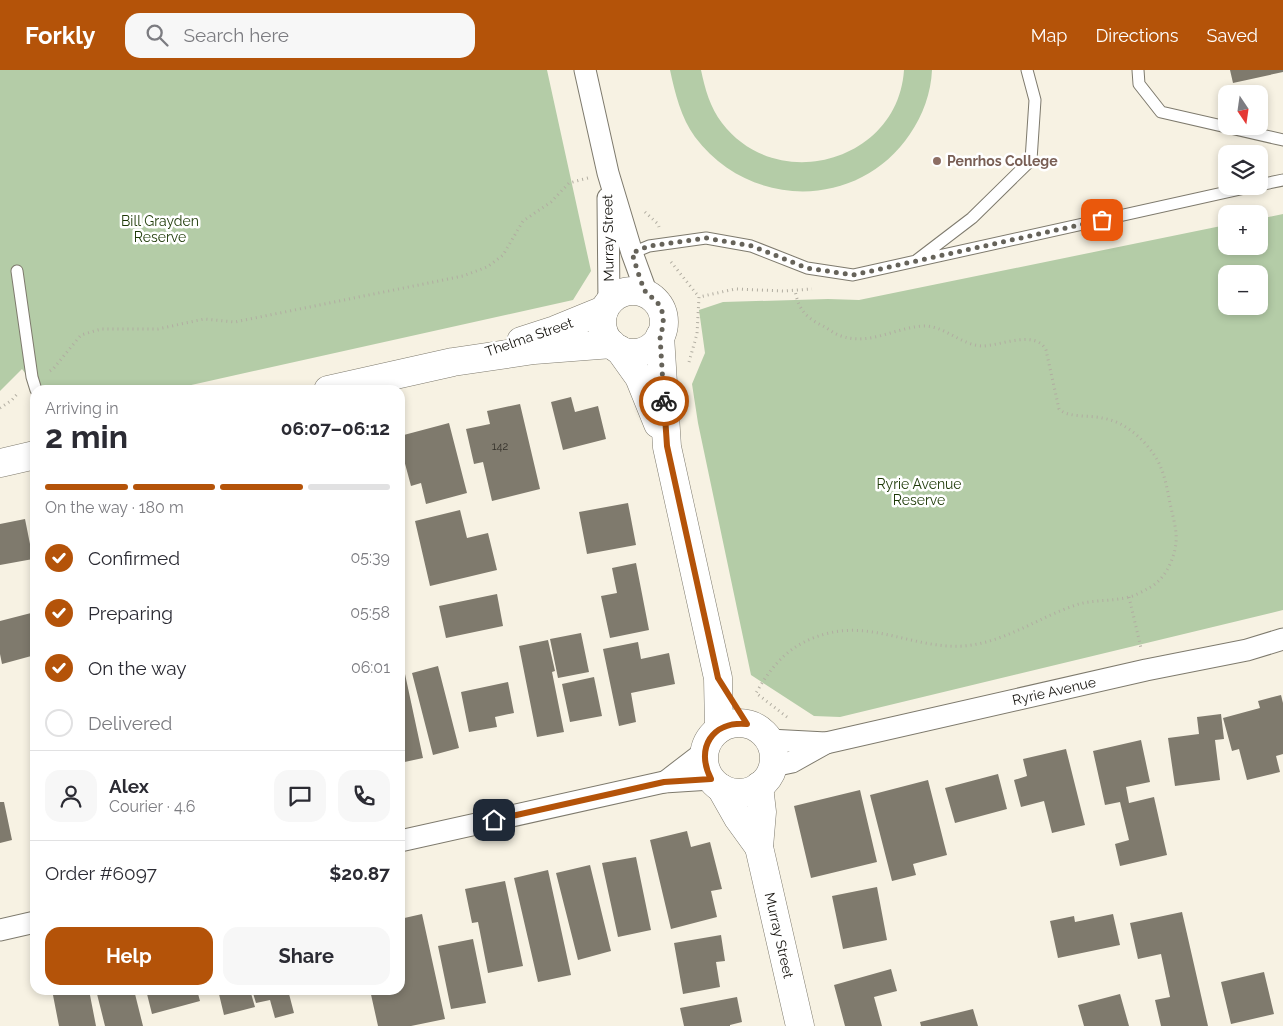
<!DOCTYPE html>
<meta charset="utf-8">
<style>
:root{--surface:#fff;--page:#f7f7f7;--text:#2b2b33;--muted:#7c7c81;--line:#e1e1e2;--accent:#b45309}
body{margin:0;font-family:Raleway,sans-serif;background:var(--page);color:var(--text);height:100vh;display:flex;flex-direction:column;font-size:19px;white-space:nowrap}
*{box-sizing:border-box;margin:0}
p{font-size:16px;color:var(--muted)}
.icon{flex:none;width:28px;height:28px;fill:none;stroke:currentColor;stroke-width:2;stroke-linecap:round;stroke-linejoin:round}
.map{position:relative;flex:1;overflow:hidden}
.details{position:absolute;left:30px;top:315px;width:375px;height:610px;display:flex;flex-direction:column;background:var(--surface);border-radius:15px;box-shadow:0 2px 8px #0003}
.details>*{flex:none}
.needle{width:32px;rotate:167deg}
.tools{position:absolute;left:1218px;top:15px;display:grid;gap:10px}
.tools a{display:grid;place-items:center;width:50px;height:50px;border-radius:10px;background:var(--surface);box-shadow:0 2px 8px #0003;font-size:25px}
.pin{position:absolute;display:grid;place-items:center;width:42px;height:42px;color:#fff;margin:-21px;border-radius:10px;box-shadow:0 2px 8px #0006}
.courier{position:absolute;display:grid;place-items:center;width:50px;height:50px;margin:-25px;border:4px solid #b45309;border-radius:50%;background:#fff;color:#222;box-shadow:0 1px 6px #0007}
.overview em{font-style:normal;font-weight:700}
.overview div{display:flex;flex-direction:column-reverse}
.overview{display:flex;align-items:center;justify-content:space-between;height:85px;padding:0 15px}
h1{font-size:32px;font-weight:700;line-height:38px}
.bar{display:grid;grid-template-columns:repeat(4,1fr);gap:8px 5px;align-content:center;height:60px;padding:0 15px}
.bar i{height:6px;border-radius:4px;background:var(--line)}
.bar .on{background:var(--accent)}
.bar p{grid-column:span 4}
.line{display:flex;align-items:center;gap:12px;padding:0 15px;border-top:1px solid var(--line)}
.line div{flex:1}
.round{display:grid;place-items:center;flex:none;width:52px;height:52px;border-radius:15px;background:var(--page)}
ol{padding:0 15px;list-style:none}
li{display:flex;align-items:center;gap:15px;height:55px}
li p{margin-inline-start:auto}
li .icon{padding:5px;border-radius:50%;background:var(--accent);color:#fff;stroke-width:4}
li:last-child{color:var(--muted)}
li i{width:28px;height:28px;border:2px solid var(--line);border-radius:50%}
.cta{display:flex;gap:10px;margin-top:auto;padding:10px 15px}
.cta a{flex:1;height:58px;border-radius:15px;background:var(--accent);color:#fff;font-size:20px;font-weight:700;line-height:58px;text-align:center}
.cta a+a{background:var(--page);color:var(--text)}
header{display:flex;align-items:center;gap:30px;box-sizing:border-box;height:70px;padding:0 25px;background:var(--accent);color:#fff}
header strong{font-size:24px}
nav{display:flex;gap:28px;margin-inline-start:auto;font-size:18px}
.search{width:350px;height:45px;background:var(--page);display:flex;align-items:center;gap:12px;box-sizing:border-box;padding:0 18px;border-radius:15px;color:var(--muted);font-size:19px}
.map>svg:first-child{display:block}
</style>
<header>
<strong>Forkly</strong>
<div class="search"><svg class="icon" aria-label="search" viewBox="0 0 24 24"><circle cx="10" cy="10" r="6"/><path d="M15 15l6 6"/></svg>Search here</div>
<nav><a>Map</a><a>Directions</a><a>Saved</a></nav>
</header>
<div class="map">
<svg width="1283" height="956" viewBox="0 0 1283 956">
<rect width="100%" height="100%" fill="#f7f2e3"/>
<!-- green -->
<path fill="#b4cca7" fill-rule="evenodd" d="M0,0H547L591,201L573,230L169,320H38L22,299L0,321Z
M670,0H701C705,19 710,37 722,53C777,125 898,92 904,0H932C931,23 923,45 910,64C859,140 750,140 695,67C681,48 675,23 670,0Z
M1283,144V540L840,647L814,646L751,605L698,353L692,314L705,283L699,240L723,232L828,229L859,230L1226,155V176H1259V149ZM1226,204H1259V236H1226Z"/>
<!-- building -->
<path fill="#7f7a6d" d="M1230,0H1283V2L1233,13Z
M571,327L575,342L598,336L606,369L563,380L551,332Z
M520,334L540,419L492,431L483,392L474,394L466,359L490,354L487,341Z
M449,353L467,423L426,434L421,413L411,416L400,375V366Z
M628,433L636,475L587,484L579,442Z
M460,440L467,468L488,463L497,500L430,516L415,451Z
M25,449L33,489L0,495V454Z
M636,493L649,560L610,568L601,526L617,523L612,498Z
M497,524L503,556L446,568L439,536Z
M35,542V585L2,594L0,584V551Z
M581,563L589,602L558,608L550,569Z
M548,570L555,601L552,602L564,662L537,667L519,576Z
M638,572L641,589L669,583L675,614L631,623L636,652L619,656L603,579Z
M438,596L459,678L433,685L412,603Z
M405,604L423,688L400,693V605Z
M594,607L602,646L570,652L562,614Z
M508,612L514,643L495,647L497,657L469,662L461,622Z
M1281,625L1283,633V684L1276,686L1280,702L1247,710L1239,679L1232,681L1223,648L1260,638L1258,631Z
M1221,644L1224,669L1215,670L1220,710L1175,716L1168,668L1199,664L1197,647Z
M1141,670L1150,712L1126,717L1129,733L1154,727L1167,785L1120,796L1115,774L1129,770L1120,732L1105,735L1093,681Z
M1066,679L1085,755L1052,763L1044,731L1021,737L1014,710L1027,706L1023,689Z
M998,704L1007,739L955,753L945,718Z
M928,710L947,785L913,794L916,805L892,811L870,725Z
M860,720L877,792L811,808L794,736Z
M0,732H4L12,770L0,773Z
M687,761L691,777L710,772L722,819L711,821L717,847L671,859L650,770Z
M636,787L651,860L618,867L602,793Z
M590,795L611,881L578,890L556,803Z
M548,800L571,905L538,912L514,808Z
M505,811L523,896L488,903L478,852L472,853L465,819Z
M877,817L887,870L843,879L832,826Z
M1182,842L1208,956H1161L1155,930L1170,927L1161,884L1138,889L1130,853Z
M422,844L445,949L411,956H378L370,920H400V849Z
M1113,844L1120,875L1058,888L1050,851L1074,846L1075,852Z
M721,865L725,891L716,892L720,917L683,924L674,873Z
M473,869L486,933L451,939L438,876Z
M891,899L897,921L874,927L882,956H845L834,915Z
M1264,902L1274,944L1231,954L1221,912Z
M52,920H89L96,956H59Z
M96,920H134L143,956H105Z
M146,920H197L200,931L152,944Z
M218,920H250L255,937L224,945Z
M252,920H288L294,943L275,948L270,930L256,933Z
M1120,924L1129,956H1084L1078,935Z
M737,927L742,952L730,955V956H684L680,938Z
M973,939L978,956H921L920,952Z"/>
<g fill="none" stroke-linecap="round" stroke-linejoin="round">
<!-- service casing -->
<g stroke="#7e7a6d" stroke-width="13">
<path id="service" d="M1138,0L1139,14L1161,42L1283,70
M1259,115L1283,110
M632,183L649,176L706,168L751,176L807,198L853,205L1254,116
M917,190L972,148L1031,90L1035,30L1027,0
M17,201L32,307L36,320"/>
</g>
<!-- minor casing -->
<g stroke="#7e7a6d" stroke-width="23">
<g id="minor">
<path d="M585,0L608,103L632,183L647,224"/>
<path d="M608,128L609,233"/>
<path id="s1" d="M769,670L826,673L1146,600L1247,580L1283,569"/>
<path d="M773,696L792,692L826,673"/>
<path d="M665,712L704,682"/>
<path d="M400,771L664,712L711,709"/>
<path d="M0,860L35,852"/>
</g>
</g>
<!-- secondary casing -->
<g stroke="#7e7a6d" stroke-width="29">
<g id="secondary">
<circle cx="633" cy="252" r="31"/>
<path d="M660,266L667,377L718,608L719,659"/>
<path d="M521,271L555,260L604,240"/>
<path d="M619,279L639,307L658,354"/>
<path d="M328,320L453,292L534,280L612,274"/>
<path d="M0,393L35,385"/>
<circle cx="739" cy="688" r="35"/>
<path id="s2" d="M759,716L762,742L759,777L800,956"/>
<path d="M721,718L738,748L759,777"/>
</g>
</g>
<!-- path -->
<path stroke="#b1ada1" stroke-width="3" stroke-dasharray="1 4" stroke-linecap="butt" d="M645,142L658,154L659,157
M671,192L699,227
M689,292L697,264L699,227L735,219L784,221L812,219
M50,301L53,299L81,265L101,259H158L204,249L235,252L463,206L487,197L503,185L523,151L551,132L569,113L588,108
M0,338L12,330L19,322
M1129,527L1141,578
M787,647L756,623C774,592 792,572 829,563C874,552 917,579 963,576C1003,573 1036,549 1073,536C1091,529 1110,532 1129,527C1135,526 1143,521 1149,518C1167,509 1178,482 1176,463C1175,453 1172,443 1170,433C1166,413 1163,394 1149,378C1137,363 1121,351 1102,348C1090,345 1068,348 1059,339L1046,280C1036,259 1000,276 982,276C961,275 945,256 924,256C896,257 870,276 841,266C834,264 828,258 821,255C805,247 798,238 795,220"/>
<!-- service -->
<use href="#service" stroke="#fff" stroke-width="11"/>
<!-- minor -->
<use href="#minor" stroke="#fff" stroke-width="21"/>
<!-- secondary -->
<use href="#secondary" stroke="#fff" stroke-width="28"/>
</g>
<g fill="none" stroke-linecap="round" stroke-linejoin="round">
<!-- done -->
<path stroke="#66635a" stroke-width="5" stroke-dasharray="0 9" d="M664,331L660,266C665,253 665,239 654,229C652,227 649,226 647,224C642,218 635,192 632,183L649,176L706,168L752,176L807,198L853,205L1102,150"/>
<!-- route -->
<path stroke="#b45309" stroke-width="6" d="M494,750L664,712L711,709C695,678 712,651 747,654L718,608L667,376L664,331"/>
</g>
<!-- markers -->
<circle fill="#8d6e63" stroke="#fff" stroke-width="2" cx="937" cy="91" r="5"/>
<g text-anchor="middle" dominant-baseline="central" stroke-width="5" stroke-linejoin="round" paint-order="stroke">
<!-- number labels -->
<g font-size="11" fill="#322f28">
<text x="500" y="376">142</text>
</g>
<!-- education labels -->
<g font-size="14" font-weight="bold" fill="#785e54" stroke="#fff" text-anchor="start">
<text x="947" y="91">Penrhos College</text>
</g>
<!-- park labels -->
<g font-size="14" fill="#1c3805" stroke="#fff">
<text x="160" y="151">Bill Grayden<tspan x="160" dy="16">Reserve</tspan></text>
<text x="919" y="414">Ryrie Avenue<tspan x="919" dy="16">Reserve</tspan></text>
</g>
<!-- street labels -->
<g font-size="14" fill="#181611" stroke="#fff">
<text transform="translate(608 168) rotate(-91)">Murray Street</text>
<text transform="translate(529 267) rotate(-19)">Thelma Street</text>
<text stroke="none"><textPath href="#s1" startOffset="291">Ryrie Avenue</textPath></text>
<text stroke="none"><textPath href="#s2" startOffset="152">Murray Street</textPath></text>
</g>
</g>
</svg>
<div class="tools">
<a><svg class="needle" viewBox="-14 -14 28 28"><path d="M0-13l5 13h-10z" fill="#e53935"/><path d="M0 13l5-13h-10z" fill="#7c7c81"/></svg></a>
<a><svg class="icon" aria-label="layers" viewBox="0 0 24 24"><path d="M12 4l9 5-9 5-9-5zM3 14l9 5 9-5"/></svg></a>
<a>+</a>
<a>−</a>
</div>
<div class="pin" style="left:1102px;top:150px;background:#ea580c"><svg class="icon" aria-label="bag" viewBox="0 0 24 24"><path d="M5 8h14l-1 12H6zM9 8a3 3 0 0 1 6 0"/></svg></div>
<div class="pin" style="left:494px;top:750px;background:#1f2937"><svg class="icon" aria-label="home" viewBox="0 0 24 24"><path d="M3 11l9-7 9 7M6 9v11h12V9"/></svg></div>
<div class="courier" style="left:664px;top:331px"><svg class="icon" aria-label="bike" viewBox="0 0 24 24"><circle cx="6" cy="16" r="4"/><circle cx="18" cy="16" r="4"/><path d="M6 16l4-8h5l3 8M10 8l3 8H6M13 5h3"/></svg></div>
<section class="details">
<div class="overview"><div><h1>2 min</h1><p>Arriving in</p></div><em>06:07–06:12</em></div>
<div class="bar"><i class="on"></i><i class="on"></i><i class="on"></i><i></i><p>On the way · 180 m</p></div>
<ol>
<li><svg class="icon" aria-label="check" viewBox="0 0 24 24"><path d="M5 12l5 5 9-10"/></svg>Confirmed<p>05:39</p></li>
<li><svg class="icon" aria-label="check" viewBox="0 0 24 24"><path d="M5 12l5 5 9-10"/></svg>Preparing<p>05:58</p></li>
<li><svg class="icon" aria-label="check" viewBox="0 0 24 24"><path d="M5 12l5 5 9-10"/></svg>On the way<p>06:01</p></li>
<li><i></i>Delivered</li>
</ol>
<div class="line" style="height:90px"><a class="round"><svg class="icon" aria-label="person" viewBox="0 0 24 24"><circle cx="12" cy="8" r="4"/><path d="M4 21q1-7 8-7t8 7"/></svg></a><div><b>Alex</b><p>Courier · 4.6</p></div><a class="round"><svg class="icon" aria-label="chat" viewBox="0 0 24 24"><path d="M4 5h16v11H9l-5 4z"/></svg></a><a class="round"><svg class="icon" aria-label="phone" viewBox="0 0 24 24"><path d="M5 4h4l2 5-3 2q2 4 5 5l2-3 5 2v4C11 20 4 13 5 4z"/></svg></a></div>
<div class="line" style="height:65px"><div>Order #6097</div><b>$20.87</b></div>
<div class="cta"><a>Help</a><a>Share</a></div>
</section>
</div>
